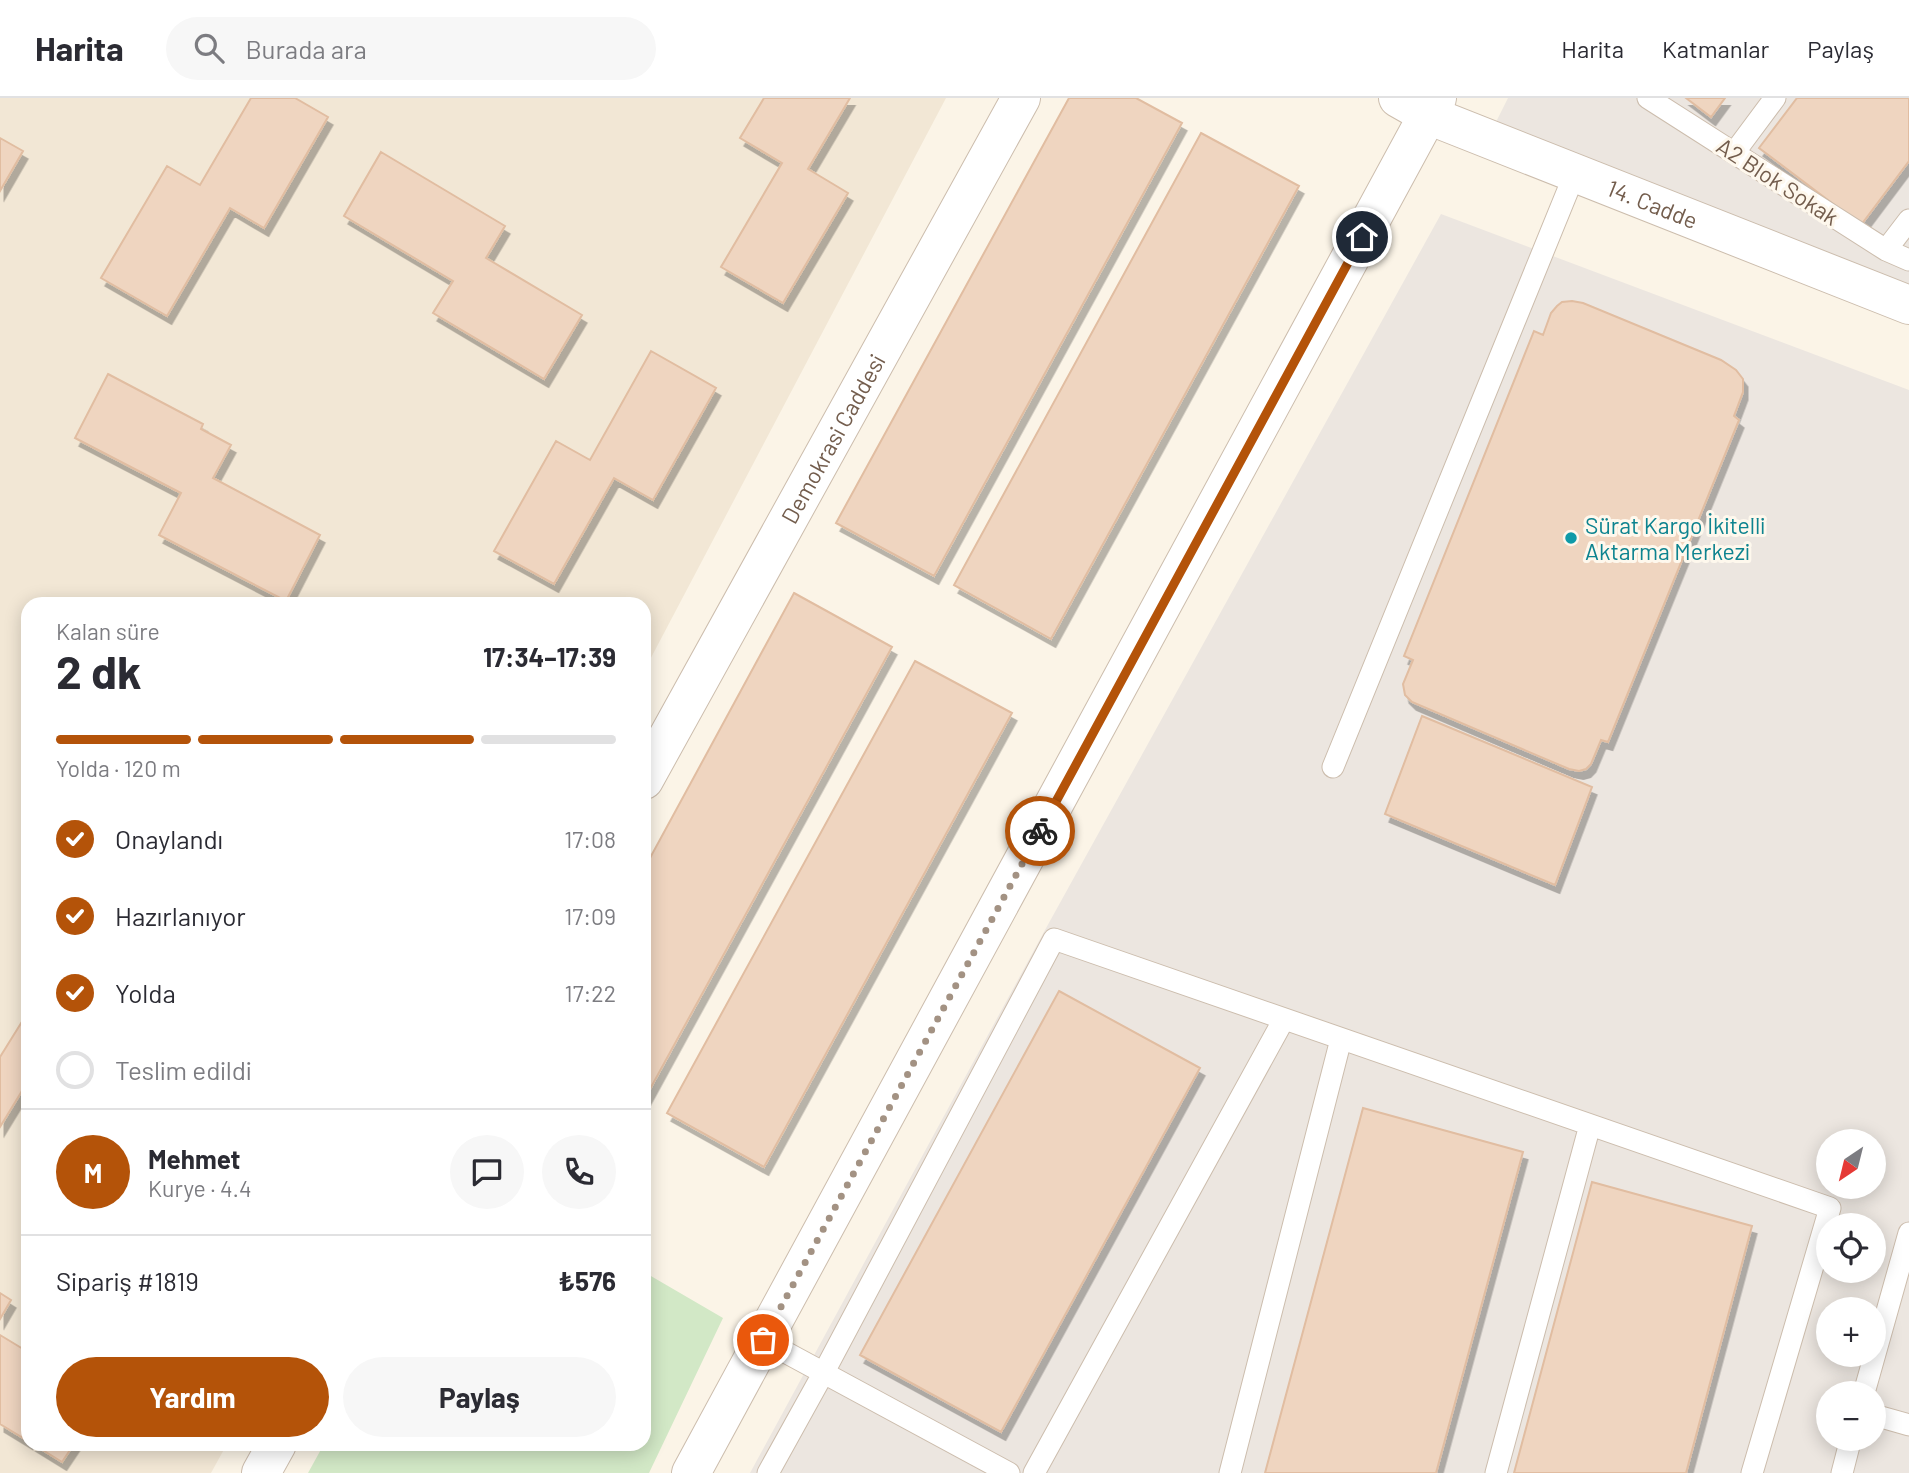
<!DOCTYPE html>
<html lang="tr">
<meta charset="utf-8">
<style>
:root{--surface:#fff;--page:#f7f7f7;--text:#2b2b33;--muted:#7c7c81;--line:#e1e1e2;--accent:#b45309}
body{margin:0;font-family:Barlow,sans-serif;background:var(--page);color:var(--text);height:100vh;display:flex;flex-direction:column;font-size:26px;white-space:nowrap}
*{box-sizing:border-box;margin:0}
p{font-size:23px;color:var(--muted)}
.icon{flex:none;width:38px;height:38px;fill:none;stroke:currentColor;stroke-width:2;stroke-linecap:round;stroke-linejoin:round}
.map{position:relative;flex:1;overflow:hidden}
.drawer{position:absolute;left:21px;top:499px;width:630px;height:854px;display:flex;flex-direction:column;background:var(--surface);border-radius:21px;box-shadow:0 4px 18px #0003}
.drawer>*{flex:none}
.needle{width:46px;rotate:215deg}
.tools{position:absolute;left:1816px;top:1031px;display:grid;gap:14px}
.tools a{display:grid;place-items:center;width:70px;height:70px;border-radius:50%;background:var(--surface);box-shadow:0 4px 18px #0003;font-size:35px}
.pin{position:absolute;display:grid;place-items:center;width:60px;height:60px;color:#fff;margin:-30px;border:4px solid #fff;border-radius:50%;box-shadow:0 2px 7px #0007}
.courier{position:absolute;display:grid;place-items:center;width:70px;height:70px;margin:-35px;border:5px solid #b45309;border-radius:50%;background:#fff;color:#222;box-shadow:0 2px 9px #0007}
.head em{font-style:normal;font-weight:700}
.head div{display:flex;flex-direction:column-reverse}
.head{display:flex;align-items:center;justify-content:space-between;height:119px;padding:0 35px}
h1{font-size:46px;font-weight:700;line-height:52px}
.bar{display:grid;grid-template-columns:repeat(4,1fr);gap:10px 7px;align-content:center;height:84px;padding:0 35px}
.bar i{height:9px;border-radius:5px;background:var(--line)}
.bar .on{background:var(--accent)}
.bar p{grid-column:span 4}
.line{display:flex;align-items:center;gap:18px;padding:0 35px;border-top:2px solid var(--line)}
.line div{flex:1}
.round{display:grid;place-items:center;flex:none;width:74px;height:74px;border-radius:37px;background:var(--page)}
ol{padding:0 35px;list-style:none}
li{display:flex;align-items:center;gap:21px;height:77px}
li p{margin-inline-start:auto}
li .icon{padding:7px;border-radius:50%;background:var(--accent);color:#fff;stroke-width:4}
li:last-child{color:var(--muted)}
li i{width:38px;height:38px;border:4px solid var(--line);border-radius:50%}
.button{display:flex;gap:14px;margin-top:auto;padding:14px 35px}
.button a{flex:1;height:80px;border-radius:42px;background:var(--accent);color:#fff;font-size:28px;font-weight:700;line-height:80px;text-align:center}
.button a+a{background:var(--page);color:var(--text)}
header{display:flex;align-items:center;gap:42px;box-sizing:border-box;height:98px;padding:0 35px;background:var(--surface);border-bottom:2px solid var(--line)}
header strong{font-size:33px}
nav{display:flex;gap:38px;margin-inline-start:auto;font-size:24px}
.search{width:490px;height:63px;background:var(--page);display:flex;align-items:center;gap:18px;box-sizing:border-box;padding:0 24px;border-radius:38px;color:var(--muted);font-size:26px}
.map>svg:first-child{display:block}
</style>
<header>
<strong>Harita</strong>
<div class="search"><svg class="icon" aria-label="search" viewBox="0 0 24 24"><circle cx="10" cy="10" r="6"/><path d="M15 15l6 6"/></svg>Burada ara</div>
<nav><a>Harita</a><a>Katmanlar</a><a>Paylaş</a></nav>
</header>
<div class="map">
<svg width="1909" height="1375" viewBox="0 0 1909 1375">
<defs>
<filter id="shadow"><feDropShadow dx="4.5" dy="8" stdDeviation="0" flood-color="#0004"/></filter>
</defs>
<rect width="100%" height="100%" fill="#fbf4e7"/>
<!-- residential -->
<path fill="#f2e7d5" d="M0,0H946L644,573V506H28V1346H227L211,1375H0Z"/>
<!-- industrial -->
<path fill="#ece6e0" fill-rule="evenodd" d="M1508,0H1909V195L1491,34Z
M1441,116L1909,292V1375H750L1045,832ZM1829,1043H1874V1088H1829ZM1829,1127H1874V1172H1829ZM1829,1211H1874V1256H1829ZM1829,1295H1874V1340H1829Z"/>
<!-- green -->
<path fill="#d2e8c6" d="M644,1174L723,1220L649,1375H308L324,1346H644Z"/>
<!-- building -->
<path fill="#efd5c0" stroke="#e1bda1" stroke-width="2" filter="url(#shadow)" d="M251,0H295L328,19L264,130L230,110L167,218L101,180L167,68L200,87Z
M764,0H850L808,71L848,95L783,205L721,169L782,65L740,40Z
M1069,0H1136L1182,25L934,478L836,425Z
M1686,0H1725L1711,19Z
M1797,0H1909V63L1861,127L1759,50Z
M1201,35L1299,88L1051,541L954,487Z
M0,40L23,53L0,93Z
M381,54L505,128L486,160L582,217L544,281L433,215L453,183L344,118Z
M1572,203L1583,205L1721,262L1736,272L1743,281V294L1734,318L1739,322L1608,644L1601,642L1591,666L1586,671L1579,673L1569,671L1412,604L1405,597L1403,586L1413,562L1404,558L1534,233L1543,237L1551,215L1557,208L1562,204Z
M651,253L716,290L653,402L614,380L554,486L494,453L556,343L590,362Z
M108,276L203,326L201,331L231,347L213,380L320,437L286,503L159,437L181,395L75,340Z
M794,495L892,549L644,1002V771Z
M915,563L1012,615L764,1069L667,1015Z
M1422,618L1592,689L1555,787L1385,716Z
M1059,893L1200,970L1001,1334L860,1257Z
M28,914V983L0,1029V959Z
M1363,1010L1523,1054L1436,1375H1265Z
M1592,1084L1752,1128L1686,1375H1514Z
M0,1195L11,1202L0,1221Z
M0,1237L28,1254V1343L0,1326Z
M33,1346H74L62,1364Z"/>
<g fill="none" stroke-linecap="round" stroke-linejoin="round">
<!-- service casing -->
<g stroke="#ccbdad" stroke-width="23">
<path id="service" d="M1648,0L1886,152L1909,162
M1734,55L1775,0
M1886,152L1909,122
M1333,669L1575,75
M763,1242L1009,1375
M1864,1295L1909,1135
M1874,1317L1909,1327
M768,1375L824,1274L1054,841L1830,1110L1752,1375
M1034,1375L1284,921
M1230,1375L1341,941
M1496,1375L1590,1027
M1842,1375L1851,1340"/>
</g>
<!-- tertiary casing -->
<g stroke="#ccbdad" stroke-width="40">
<g id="tertiary">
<path id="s1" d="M1398,0L1428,17L1909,207"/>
<path id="s2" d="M644,682L1021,0"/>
<path d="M261,1375L277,1346"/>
<path d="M691,1375L1437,0"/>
</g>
</g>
<!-- service -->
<use href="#service" stroke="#fff" stroke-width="21"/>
<!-- tertiary -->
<use href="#tertiary" stroke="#fff" stroke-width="38"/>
</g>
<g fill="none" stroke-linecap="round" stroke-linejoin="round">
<!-- done -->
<path stroke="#a39283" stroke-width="7" stroke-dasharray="0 12.6" d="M763,1242L1040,733"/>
<!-- route -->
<path stroke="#b45309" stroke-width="9" d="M1040,733L1362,139"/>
</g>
<!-- markers -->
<circle fill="#0f9aa8" stroke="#fef8ed" stroke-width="2.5" cx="1571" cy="440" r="7"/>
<g text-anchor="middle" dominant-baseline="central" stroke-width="6" stroke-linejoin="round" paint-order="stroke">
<!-- street labels -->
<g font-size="23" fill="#735d4d" stroke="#fef8ed">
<text transform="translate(1778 83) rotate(33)">A2 Blok Sokak</text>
<text stroke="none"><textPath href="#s1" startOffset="276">14. Cadde</textPath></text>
<text stroke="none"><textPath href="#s2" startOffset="390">Demokrasi Caddesi</textPath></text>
</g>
<!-- culture labels -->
<g font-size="23" fill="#0d838f" stroke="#fef8ed" text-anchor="start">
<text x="1585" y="427">Sürat Kargo İkitelli<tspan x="1585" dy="26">Aktarma Merkezi</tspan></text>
</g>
</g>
</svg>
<div class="tools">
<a><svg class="needle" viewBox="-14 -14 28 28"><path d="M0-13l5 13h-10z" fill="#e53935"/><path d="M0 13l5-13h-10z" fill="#7c7c81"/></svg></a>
<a><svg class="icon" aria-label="locate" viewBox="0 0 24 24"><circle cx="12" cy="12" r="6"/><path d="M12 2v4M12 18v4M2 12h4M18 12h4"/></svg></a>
<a>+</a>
<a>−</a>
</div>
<div class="pin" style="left:763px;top:1242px;background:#ea580c"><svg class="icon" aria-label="bag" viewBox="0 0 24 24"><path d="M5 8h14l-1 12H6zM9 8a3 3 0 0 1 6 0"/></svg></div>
<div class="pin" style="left:1362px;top:139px;background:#1f2937"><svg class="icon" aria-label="home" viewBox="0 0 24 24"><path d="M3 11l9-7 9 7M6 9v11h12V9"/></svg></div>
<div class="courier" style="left:1040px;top:733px"><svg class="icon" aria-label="bike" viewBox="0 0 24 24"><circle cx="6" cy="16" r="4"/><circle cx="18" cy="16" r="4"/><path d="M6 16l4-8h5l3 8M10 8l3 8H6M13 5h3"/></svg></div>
<section class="drawer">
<div class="head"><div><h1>2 dk</h1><p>Kalan süre</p></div><em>17:34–17:39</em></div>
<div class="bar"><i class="on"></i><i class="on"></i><i class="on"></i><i></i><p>Yolda · 120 m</p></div>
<ol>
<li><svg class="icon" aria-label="check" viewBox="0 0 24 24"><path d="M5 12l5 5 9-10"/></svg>Onaylandı<p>17:08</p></li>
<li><svg class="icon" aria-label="check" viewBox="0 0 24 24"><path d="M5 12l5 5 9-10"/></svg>Hazırlanıyor<p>17:09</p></li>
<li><svg class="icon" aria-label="check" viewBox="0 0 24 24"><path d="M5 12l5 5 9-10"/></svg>Yolda<p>17:22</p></li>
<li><i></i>Teslim edildi</li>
</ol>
<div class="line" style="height:126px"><b class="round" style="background:var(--accent);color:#fff">M</b><div><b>Mehmet</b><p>Kurye · 4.4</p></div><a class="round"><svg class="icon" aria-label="chat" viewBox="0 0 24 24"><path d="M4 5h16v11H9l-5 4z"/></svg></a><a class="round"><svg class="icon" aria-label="phone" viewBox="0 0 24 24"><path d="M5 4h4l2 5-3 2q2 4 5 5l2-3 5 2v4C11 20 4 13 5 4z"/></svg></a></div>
<div class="line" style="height:91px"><div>Sipariş #1819</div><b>₺576</b></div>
<div class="button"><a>Yardım</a><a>Paylaş</a></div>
</section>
</div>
